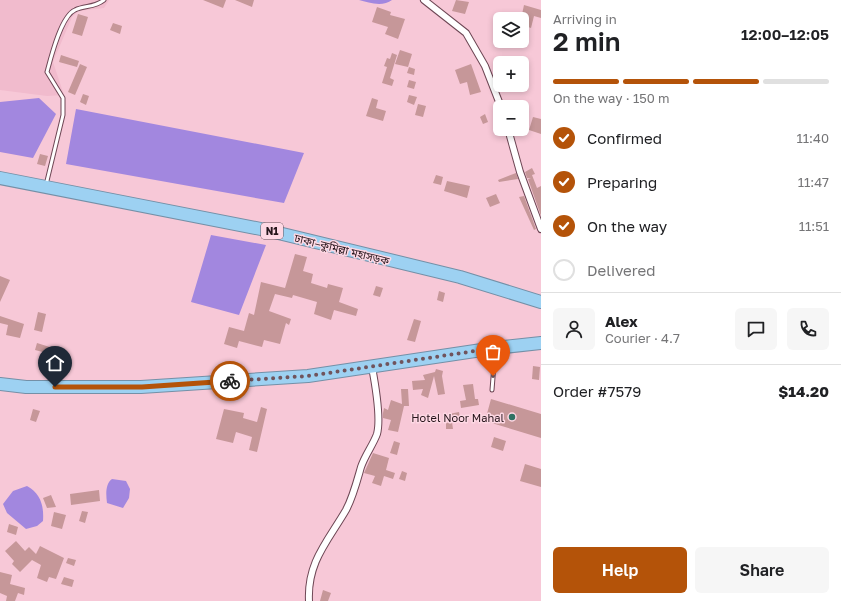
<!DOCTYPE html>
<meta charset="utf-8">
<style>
:root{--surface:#fff;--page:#f6f6f6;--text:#202124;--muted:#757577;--line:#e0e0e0;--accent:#b45309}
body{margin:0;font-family:"Golos Text","Noto Sans Bengali",sans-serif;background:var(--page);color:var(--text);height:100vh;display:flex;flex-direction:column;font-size:15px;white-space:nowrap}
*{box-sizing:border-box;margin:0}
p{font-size:13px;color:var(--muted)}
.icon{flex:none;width:22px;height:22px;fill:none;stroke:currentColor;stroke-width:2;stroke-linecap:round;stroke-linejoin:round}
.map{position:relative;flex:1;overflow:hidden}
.details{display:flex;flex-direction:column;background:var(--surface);width:300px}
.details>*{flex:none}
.fabs{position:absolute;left:493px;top:12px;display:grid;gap:8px}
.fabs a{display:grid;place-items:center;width:36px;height:36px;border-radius:6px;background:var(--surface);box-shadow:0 2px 6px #0003;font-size:20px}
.pin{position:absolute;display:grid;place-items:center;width:34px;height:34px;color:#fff;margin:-41px -17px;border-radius:50% 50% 50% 0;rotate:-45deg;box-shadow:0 0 4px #0007}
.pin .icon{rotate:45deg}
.courier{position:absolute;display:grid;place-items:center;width:40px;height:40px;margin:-20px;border:3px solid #b45309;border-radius:50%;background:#fff;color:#222;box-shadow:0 1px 5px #0007}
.summary em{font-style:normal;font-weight:600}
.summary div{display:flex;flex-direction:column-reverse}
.summary{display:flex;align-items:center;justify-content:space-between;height:68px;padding:0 12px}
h1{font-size:26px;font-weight:600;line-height:30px}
.bar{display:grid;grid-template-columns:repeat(4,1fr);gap:6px 4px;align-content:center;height:48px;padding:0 12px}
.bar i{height:5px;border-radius:3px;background:var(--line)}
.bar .active{background:var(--accent)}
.bar p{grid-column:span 4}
.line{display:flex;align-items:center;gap:10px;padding:0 12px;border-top:1px solid var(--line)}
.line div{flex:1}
.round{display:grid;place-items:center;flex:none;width:42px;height:42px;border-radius:6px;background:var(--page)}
ol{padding:0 12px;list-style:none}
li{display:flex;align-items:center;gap:12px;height:44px}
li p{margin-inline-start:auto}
li .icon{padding:4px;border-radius:50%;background:var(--accent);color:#fff;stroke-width:4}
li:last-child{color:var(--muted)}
li i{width:22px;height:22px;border:2px solid var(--line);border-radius:50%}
.cta{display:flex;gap:8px;margin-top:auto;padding:8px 12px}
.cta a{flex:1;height:46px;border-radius:6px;background:var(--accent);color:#fff;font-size:16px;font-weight:600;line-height:46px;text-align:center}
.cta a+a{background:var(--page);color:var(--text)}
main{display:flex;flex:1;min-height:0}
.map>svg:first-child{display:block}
</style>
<main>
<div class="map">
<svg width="541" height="601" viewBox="0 0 541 601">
<rect width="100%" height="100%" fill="#f7c8d7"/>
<!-- built -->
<path fill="#f1bbcd" d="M0,0H109L104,8L78,11L72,17L53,62L64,95L47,96L0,90Z"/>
<!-- water -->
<path fill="#a287df" d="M359,0H392C383,7 369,3 359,0Z
M39,98L56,114L33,158L0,152V102Z
M76,109L304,153L284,203L66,164Z
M211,235L266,245L239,315L191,302Z
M112,479L126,481L130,489L129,498L123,508L107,503C106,495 105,484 112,479Z
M27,486C41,494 44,506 43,521L37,526L26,529L7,513L3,504L13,491Z"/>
<!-- building -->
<path fill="#c69799" d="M203,0H226L223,8Z
M235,0H254L252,7Z
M456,0L469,2L465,14L452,11Z
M524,5L541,10V18L534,16L531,28L522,25L521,19Z
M377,7L391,12L390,15L405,19L398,39L385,34L388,27L372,22Z
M78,14L88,17L82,36L72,33Z
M113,23L122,26L120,34L110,30Z
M400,50L412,54L408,67L395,64Z
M392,53L397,55L390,78L394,80L392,86L382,83L387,67L384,66L387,58L390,59Z
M61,55L79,61L77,67L59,62Z
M80,64L87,67L75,95L68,92Z
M471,64L481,92L470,95L467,82L460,84L455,70Z
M409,67L415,69L414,75L407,73Z
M409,80L416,82L414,89L407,87Z
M83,94L89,96L86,105L80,102Z
M409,95L417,97L414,105L407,102Z
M372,98L378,100L376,108L386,111L383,121L366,116Z
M418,104L426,106L423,117L415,115Z
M485,114L488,122L483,124L480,117Z
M533,117L541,119V134L529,130Z
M40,154L48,156L45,166L37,164Z
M532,168L535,174L532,175L537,188L541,186V216L528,179L531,178H527L525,172Z
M516,173L518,179L499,182L498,180Z
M436,175L443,177L441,185L433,183Z
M447,181L470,186L467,198L444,191Z
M496,194L500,203L490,207L486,198Z
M524,196L536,229L534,230L519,197Z
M295,254L307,257L303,271L313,274L311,283L327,288L328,284L343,288L339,302L358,309L356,316L334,310L331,320L314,314L317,302L293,295L292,298L275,294L269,311L291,319L289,325L286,323L280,344L264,340L262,347L239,341L237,348L224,344L229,327L244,331L249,313L254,315L261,282L285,288Z
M0,276L10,280L0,302Z
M376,286L383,288L380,297L373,295Z
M439,291L445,293L443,302L437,300Z
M38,312L46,314L42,332L34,330Z
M0,316L24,324L20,338L6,335L8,325L0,323Z
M414,319L421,321L415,342L407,340Z
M37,343L56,349L54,355L35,350Z
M533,366L540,367L539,380L532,379Z
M436,369L443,371L442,376L445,394L438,395L434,376L428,398L421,395L423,389L413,390L412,381L425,380L423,375L435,372Z
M473,384L475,399H478L479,405L461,408L460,401L466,400L463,385Z
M401,389H408L409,406H404L398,432L388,430L391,420L383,418V413L384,408L388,410L391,400L402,404Z
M491,399L541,414V438L485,421Z
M261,407L267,409L257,452L249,450L252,437L236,432L233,443L216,439L224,409L244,413L243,418L257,422Z
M33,409L40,411L36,422L30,420Z
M459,412L460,418L451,420L449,414Z
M452,422L453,429H446V423Z
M494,437L506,441L503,451L491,447Z
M394,441L400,443L397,455L390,453Z
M373,453L389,458L386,470L395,473L393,479L384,476L381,486L372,483L375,476L364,473Z
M525,464L541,469V487L520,481Z
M402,471L407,473L405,481L399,479Z
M99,490L100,501L71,505L70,494Z
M51,495L56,507L47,508L43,498Z
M82,511L88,512L85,523L79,521Z
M54,512L66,515L62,529L51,526Z
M9,524L18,527L16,535L7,532Z
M16,541L25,551L29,547L36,554L40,546L64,558L56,579L49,577L47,582L37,578L41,565L32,560L20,572L12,564L14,561L5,551Z
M68,558L76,560L74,566L66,563Z
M0,572L12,575L10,584L25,588L24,595L18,593L15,601H6L7,596L0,593Z
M64,577L74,580L72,587L61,584Z
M323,590L331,593L328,601H320Z"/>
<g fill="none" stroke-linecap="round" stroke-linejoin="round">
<!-- lane casing -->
<g stroke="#6d4654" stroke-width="5">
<path id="lane" d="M46,185L63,115V98L47,72C51,57 61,16 75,10C85,5 94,8 104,0
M492,390L495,352"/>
</g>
<!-- street casing -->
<g stroke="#6d4654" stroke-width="8">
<path id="street" d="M424,0L466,33L485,66L501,107
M508,129L520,172L541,229
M309,601C307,562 328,541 346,510C353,497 357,481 361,467C365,455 373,445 377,434C381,419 375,383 372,367"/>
</g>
<!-- highway casing -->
<g stroke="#7490a7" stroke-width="14">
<path id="highway" d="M0,178L266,230L460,277L541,302
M0,384L26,387H141L308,376L495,348L541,343"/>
</g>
<!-- lane -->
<use href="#lane" stroke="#fff" stroke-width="3"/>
<!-- street -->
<use href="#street" stroke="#fff" stroke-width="6"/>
<!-- highway -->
<use href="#highway" stroke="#9dd1f2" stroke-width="12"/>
</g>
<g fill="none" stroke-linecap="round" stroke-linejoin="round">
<!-- done -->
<path stroke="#70545d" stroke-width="4" stroke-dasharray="0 7.2" d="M230,381L308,376L495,348L493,376"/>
<!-- route -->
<path stroke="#b45309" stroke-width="5" d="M55,387H142L230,381"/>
</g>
<!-- markers -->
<circle fill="#2f7263" stroke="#fed8e4" stroke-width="1.5" cx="512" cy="417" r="4"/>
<g text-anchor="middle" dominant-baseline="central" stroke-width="3" stroke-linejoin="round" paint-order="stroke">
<!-- shield labels -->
<rect fill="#fed8e4" stroke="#685058" stroke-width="1" x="261" y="223" width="22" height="16" rx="3"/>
<g font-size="10" font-weight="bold" fill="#27161c">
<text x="272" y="231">N1</text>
</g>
<!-- street labels -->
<g font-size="11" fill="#27161c" stroke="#fed8e4">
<text transform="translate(342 249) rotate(14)">ঢাকা–কুমিল্লা মহাসড়ক</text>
</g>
<!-- poi labels -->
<g font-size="11" fill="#27161c" stroke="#fed8e4" text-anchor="end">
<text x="504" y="417">Hotel Noor Mahal</text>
</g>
</g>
</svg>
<div class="fabs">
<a><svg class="icon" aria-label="layers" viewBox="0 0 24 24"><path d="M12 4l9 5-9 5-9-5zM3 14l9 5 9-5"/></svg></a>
<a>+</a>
<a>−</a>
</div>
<div class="pin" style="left:493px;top:376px;background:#ea580c"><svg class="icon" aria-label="bag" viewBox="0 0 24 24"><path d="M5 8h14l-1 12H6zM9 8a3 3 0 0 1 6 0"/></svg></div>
<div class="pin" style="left:55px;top:387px;background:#1f2937"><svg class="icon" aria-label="home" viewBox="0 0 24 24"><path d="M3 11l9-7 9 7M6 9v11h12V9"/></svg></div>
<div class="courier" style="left:230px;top:381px"><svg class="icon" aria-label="bike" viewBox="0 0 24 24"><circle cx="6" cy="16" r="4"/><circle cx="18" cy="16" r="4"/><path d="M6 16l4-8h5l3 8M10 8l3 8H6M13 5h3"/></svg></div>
</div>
<section class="details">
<div class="summary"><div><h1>2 min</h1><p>Arriving in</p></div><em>12:00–12:05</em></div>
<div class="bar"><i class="active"></i><i class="active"></i><i class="active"></i><i></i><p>On the way · 150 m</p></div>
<ol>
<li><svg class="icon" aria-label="check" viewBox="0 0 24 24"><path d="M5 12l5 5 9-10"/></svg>Confirmed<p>11:40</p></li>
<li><svg class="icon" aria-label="check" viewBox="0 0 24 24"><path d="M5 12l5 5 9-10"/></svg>Preparing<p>11:47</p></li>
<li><svg class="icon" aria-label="check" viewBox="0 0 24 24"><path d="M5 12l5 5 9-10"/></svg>On the way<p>11:51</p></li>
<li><i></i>Delivered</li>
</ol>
<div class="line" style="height:72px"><a class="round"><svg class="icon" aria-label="person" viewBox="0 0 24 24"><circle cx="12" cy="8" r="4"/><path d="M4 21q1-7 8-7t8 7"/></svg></a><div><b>Alex</b><p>Courier · 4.7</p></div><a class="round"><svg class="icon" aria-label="chat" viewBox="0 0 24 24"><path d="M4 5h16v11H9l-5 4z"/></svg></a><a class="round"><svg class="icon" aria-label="phone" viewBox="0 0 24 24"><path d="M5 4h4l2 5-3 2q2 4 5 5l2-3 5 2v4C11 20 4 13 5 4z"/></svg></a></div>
<div class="line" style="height:52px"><div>Order #7579</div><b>$14.20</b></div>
<div class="cta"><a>Help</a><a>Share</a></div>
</section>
</main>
